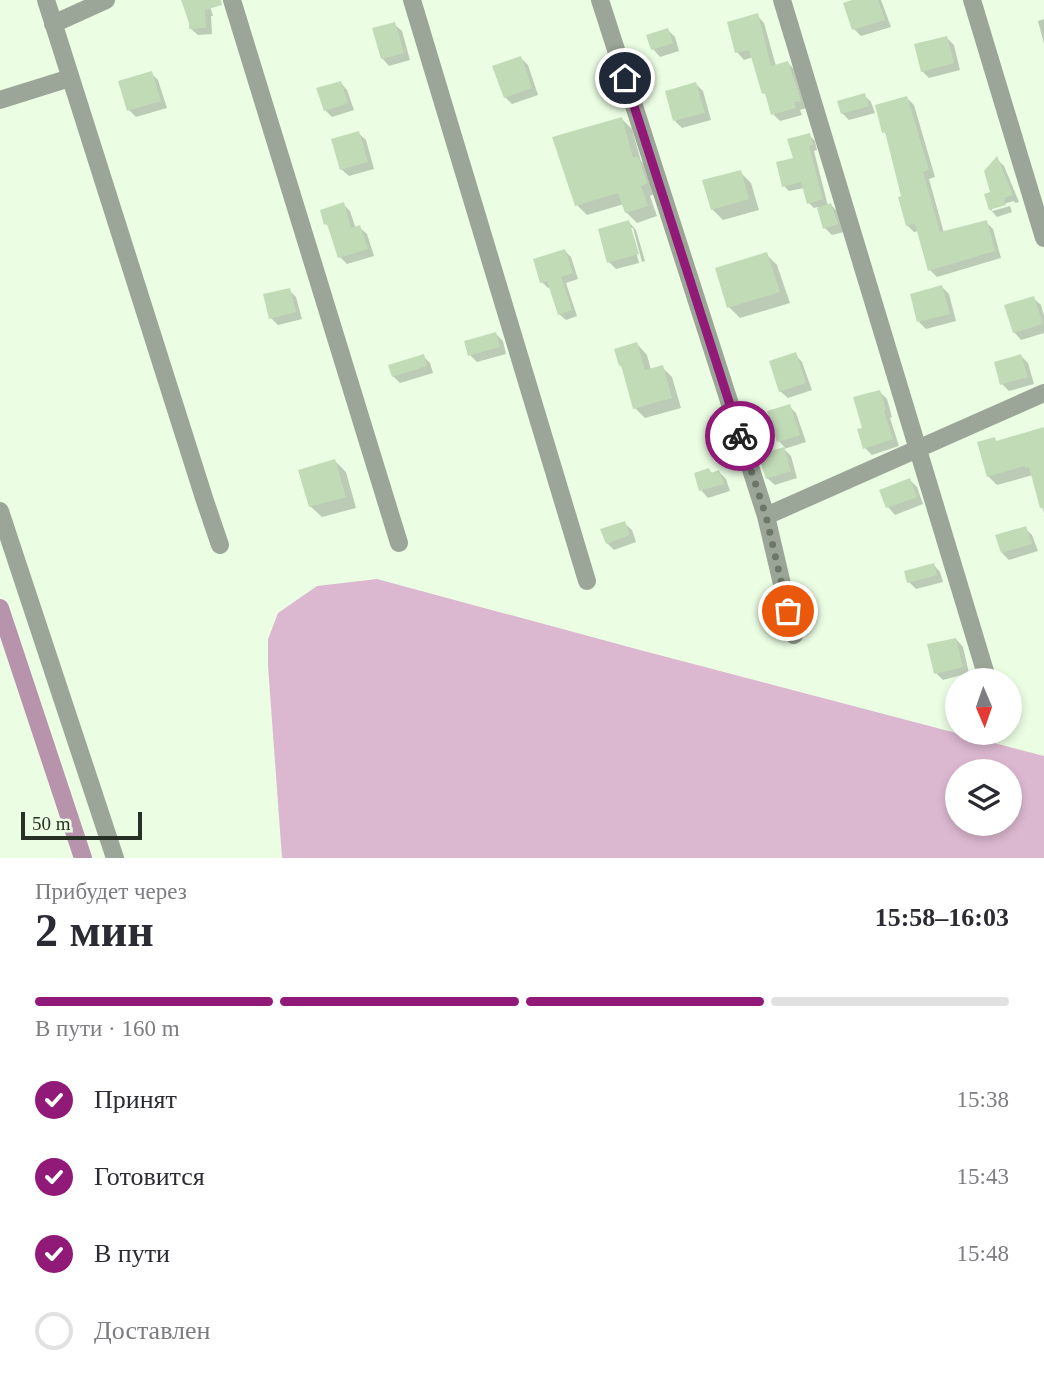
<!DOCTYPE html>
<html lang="ru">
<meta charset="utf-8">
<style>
:root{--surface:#fff;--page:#f2f2f3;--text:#2b2b33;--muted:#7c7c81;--line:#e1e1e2;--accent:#911a78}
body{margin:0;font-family:Georgia,serif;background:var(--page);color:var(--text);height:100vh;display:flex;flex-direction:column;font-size:26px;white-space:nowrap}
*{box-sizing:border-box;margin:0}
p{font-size:23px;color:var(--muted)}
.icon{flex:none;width:38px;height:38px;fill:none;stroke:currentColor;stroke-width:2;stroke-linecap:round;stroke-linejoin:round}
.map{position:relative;height:858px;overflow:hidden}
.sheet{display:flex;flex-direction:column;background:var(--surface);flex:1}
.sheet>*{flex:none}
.needle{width:46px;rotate:178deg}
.fabs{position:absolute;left:945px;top:668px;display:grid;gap:14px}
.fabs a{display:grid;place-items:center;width:77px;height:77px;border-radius:50%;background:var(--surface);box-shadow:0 4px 10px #0003;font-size:35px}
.scale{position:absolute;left:21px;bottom:18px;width:121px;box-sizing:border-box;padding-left:7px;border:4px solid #273024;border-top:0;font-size:19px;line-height:24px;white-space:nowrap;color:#273024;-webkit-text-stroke:5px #ebfee4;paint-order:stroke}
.pin{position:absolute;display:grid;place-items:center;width:60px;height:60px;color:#fff;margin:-30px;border:4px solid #fff;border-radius:50%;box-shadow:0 2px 7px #0007}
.courier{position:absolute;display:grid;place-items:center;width:70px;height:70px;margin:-35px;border:5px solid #911a78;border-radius:50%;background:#fff;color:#222;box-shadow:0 2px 9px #0007}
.overview em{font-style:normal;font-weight:700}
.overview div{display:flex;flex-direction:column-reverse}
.overview{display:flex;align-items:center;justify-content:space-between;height:119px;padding:0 35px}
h1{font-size:46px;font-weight:700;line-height:52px}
.bar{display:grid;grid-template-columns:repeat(4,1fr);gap:10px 7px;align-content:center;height:84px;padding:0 35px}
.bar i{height:9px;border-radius:5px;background:var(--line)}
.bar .selected{background:var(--accent)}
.bar p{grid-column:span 4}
ol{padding:0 35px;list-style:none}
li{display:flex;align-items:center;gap:21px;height:77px}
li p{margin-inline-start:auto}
li .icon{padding:7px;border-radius:50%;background:var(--accent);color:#fff;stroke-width:4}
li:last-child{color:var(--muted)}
li i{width:38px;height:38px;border:4px solid var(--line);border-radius:50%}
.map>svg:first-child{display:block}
</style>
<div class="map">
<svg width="1044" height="858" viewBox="0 0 1044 858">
<rect width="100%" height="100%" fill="#ebfee4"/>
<!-- green -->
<path fill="#dcb8d0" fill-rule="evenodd" d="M377,579L640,650L1044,756V858H282L268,666V639L278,613L317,586ZM957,772H1010V824H957Z"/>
<!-- shadow -->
<path fill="#0003" d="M183,0H208L213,16H211L212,34L198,35L191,29Z
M857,0H881L891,27L861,36L854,29Z
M757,15L764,23L776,66L788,63L795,70L807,108L800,110L802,115L780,121L773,114L768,97L764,93L753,57L744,60L737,52Z
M1044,19V44L1038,21Z
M394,24L402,31L410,60L389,66L382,58Z
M668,30L675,37L679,51L660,57L653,49Z
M946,37L954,45L960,70L929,78L922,71Z
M521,58L528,65L538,95L512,104L505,97Z
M151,73L158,80L167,108L136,117L129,110Z
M340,82L347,90L354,110L332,117L325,110Z
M696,84L703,91L711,120L682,128L675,121Z
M864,95L871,102L875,113L849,120L842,113Z
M907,98L914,105L935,177L929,179L944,233L986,222L993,229L1001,258L937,277L930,270L919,231L914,232L907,225L904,198L887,135L884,132Z
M622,119L632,129L641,161L648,168L656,193L650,196L657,216L637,223L626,212L624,204L587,215L577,205Z
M358,133L366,140L374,169L349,176L341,169Z
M809,135L815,141L817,150L814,151L828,206L831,205L838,212L844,232L832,235L825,228L818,207L814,208L809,203L804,188L789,191L784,186L795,159Z
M997,159L1004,166L1019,202L1015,203L1014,201L992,207V211L1010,206L1012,212L997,217L990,209Z
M740,172L751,183L759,210L723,220L712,209Z
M343,204L350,211L356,229L359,227L367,234L374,256L347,264L340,257L331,229L326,224Z
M629,222L636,230L645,261L642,262L633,228H630L639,263L616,269L609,262Z
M565,251L571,257L578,279L566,283L577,316L566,320L559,314L551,287L548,288L542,282Z
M766,254L777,265L790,303L740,318L729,307Z
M942,287L949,294L956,321L926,329L919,322Z
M289,290L296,297L302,319L278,325L271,318Z
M1033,298L1041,305L1044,316V333L1021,340L1014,332Z
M496,334L503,341L506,354L477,362L470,355Z
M637,344L647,355L651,370L662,367L672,377L681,408L645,418L635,408L624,369L620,365Z
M795,354L802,362L812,390L788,398L780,391Z
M423,356L430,363L433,373L400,383L393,376Z
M1021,356L1028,363L1034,384L1009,391L1002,384Z
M880,392L887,399L892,417L890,418L899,446L872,455L865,448L864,429Z
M789,406L796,413L806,442L784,449L791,456L797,478L775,485L767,478L760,456L785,448L779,441Z
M1044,429V513L1033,475L997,485L988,476L994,439L998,442Z
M335,461L346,472L356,508L322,517L310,506Z
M709,470L713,474L719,472L726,479L730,491L708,498L701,490L696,474Z
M910,480L917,487L923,504L895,515L888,507L882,491Z
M624,523L632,530L636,542L614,550L607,543Z
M1025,528L1032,535L1038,551L1009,560L1002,553Z
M933,564L940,572L943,582L916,589L909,582Z
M956,639L963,647L969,673L943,680L936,673Z"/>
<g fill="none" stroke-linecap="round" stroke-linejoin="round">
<!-- canal -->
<path stroke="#b793ac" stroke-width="18" d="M0,608L83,858"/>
</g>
<!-- building -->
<path fill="#c2dbb7" d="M181,0H221L222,5L205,10L206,28L189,29V23Z
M852,0H878L885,20L852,30L843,3Z
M758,13L771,66L788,61L801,101L794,102L796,108L771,115L765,93L762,94L749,50L735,53L727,22Z
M395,22L404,53L381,59L372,28Z
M668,28L673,43L651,50L646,35Z
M947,36L954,63L921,72L914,44Z
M521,56L532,88L504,98L492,66Z
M152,71L161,101L127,111L118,81Z
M341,81L348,103L324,111L316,88Z
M696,82L705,113L673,121L665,91Z
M865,93L869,106L841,114L837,101Z
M907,96L929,170L923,172L940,232L987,220L995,251L928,271L915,224L906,226L898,197L901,196L885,132L882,133L875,105Z
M622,117L633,158L638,156L647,183L641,186L648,206L625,213L618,193L575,206L552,137Z
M359,131L368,162L340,170L331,139Z
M810,133L813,145L809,146L823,199L807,204L801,182L782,187L776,162L793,158L787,139Z
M997,156L1013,195L1004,198L1006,205L989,210L984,194L990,192L984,171Z
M741,170L749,199L711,210L702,180Z
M344,202L351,228L360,225L368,249L338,258L327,224L324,225L320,210Z
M831,203L838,224L823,229L817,208Z
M629,220L639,254L607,263L598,229Z
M565,249L573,273L561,277L572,310L558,315L547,281L540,283L533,259Z
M767,252L780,292L727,308L715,268Z
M942,285L950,314L917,322L910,294Z
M290,288L296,312L269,319L263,294Z
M1034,296L1043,324L1013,333L1004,305Z
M496,332L500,347L468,356L464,341Z
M637,342L645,370L663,365L672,398L633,409L621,365L619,366L614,349Z
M796,352L806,383L779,392L769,361Z
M424,354L427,366L392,377L388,365Z
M1021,354L1028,377L1000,385L994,362Z
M880,390L886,410L884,411L893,439L863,449L857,429L862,428L853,397Z
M790,404L800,435L777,442L767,411Z
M1044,427V508H1040L1029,467L1025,468V466L987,477L977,442L995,437L996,441Z
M784,447L791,471L766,479L758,455Z
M335,459L346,497L309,507L298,470Z
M709,468L711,473L719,470L724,484L699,491L694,473Z
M910,478L917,497L886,508L879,490Z
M625,521L630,535L606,544L600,529Z
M1026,526L1032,544L1001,553L995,535Z
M934,563L937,575L907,583L904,571Z
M956,638L963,667L934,674L927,644Z"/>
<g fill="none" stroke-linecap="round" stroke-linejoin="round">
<!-- minor -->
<path stroke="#9ca698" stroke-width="18" d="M46,0L205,501L220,545
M232,0L399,543
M412,0L587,581
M600,0L766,516L794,635
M782,0L988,681
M972,0L1044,238
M53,24L106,0
M0,100L70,78
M0,511L115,858
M766,516L1044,393"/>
</g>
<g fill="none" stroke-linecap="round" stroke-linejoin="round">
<!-- done -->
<path stroke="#6c7867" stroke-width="7" stroke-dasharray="0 12.6" d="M740,436L766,516L788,611"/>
<!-- route -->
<path stroke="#911a78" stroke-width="9" d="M625,78L740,436"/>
</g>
</svg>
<div class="fabs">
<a><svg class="needle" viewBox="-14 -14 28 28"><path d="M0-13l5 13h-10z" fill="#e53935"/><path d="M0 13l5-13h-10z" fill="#7c7c81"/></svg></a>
<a><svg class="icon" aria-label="layers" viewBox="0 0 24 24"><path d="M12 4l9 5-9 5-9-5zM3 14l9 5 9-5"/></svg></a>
</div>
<div class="scale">50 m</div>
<div class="pin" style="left:788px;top:611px;background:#ea580c"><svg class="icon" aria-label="bag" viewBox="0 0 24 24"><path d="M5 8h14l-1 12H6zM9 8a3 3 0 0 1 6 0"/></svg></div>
<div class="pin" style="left:625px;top:78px;background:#1f2937"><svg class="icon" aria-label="home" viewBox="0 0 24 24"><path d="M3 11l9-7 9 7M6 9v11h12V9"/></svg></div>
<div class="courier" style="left:740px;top:436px"><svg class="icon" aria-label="bike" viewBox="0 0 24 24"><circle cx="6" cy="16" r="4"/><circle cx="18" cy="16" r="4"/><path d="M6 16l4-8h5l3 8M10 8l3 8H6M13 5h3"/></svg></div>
</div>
<section class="sheet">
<div class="overview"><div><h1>2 мин</h1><p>Прибудет через</p></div><em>15:58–16:03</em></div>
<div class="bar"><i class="selected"></i><i class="selected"></i><i class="selected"></i><i></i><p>В пути · 160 m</p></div>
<ol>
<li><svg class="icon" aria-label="check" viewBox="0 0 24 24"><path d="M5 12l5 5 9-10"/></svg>Принят<p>15:38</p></li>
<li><svg class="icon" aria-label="check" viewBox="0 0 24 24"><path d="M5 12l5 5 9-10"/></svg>Готовится<p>15:43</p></li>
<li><svg class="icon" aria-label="check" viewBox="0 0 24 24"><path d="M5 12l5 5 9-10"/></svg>В пути<p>15:48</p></li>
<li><i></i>Доставлен</li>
</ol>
</section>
